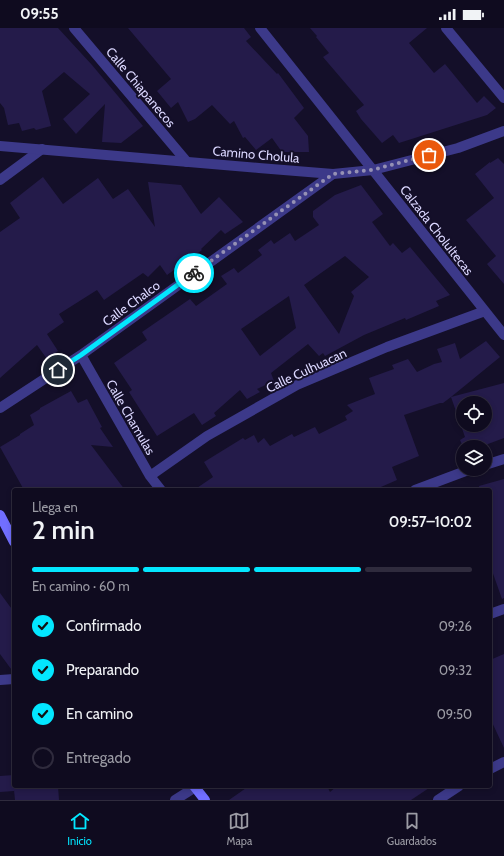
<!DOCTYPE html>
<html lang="es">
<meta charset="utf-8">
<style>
:root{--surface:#0f0b1f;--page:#181428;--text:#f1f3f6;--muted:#9b9ba4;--line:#2f2b3d;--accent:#03e7ff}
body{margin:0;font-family:Cabin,sans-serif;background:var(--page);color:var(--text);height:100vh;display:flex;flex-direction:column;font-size:15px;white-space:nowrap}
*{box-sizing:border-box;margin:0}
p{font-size:13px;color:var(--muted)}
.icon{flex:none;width:22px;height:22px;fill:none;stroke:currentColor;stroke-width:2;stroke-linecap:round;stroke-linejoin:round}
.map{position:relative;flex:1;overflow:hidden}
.drawer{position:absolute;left:12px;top:460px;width:480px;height:300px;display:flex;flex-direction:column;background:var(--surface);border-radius:4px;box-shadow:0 2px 6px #0003,0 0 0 1px var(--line)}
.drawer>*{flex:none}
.buttons{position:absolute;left:456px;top:368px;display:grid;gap:8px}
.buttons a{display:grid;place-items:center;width:36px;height:36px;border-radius:50%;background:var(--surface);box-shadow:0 2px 6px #0003,0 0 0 1px var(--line);font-size:20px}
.pin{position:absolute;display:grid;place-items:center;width:34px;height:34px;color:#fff;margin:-17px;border:2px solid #fff;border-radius:50%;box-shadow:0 1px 4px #0007}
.courier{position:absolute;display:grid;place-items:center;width:40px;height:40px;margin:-20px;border:3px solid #03e7ff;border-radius:50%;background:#fff;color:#222;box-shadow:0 1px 5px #0007}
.headline em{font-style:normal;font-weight:600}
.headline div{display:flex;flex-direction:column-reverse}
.headline{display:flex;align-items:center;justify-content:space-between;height:68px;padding:0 20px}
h1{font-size:26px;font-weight:600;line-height:30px}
.bar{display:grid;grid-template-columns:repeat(4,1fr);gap:6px 4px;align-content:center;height:48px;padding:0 20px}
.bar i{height:5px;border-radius:3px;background:var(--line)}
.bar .active{background:var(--accent)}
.bar p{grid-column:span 4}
ol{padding:0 20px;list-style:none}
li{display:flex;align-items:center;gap:12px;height:44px}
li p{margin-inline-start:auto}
li .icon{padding:4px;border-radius:50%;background:var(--accent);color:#111;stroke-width:4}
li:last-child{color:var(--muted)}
li i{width:22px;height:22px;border:2px solid var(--line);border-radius:50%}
.status{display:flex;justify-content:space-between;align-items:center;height:28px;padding:0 20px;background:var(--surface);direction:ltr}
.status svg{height:11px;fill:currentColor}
.dock{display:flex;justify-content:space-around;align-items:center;height:56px;border-top:1px solid var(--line);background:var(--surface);font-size:11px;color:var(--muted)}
.dock a{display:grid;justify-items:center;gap:2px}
.dock .active{color:var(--accent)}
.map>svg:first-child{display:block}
</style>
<div class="status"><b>09:55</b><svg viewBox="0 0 49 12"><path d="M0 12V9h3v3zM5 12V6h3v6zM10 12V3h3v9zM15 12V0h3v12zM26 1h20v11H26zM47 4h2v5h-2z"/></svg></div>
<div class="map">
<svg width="504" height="772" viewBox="0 0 504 772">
<rect width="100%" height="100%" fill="#140f29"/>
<!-- building -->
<path fill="#241b4a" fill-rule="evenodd" d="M0,0H58L92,37L143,98L121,115L102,114L105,76L76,106L63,91L90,66L64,44L42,63L51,98L36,102L34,100L22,103L19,95L8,97L4,80L0,75Z
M128,0H244L251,9L246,13L277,46L278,45L304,80L294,90L308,108L309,124H282L272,110L256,122L245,109L243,110L234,93L230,96L212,77L195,91L188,94L178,74L171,80L157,63L171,51Z
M310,0H427L409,15L434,45L445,36L477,75L484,68L496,80L487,87L399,115L393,107L382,115L361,91L356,83L364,77L323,29L329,25L316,9L317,8Z
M498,130L504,136V256L487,236L496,228L466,192L494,170L475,146L490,134V135Z
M43,149L63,176L98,150L113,171L128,161L155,199L148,154L181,157L201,186L219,169L243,194L225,206L221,202L201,221L202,222L167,247L160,237L148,249L143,245L104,272L97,262L59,286L64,294L47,306L58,323L47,331L37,317L0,350V204L20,190L10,175Z
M361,157L383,186L372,194L390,218L393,215L402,225L410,219L450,267L436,273L439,278L406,292L405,290L364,307L325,328L323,325L319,328L308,316L271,345L274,353L257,361L260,364L247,371L240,362L214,385L216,388L202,397L194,385L157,408L129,364L132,362L114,335L147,312L142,304L190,271L196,278L227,256L221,248L234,240L238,245L262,227L258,222L271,212L274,216L290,205L295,213L319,197L313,189V183L335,167ZM345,228L369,249L351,264L354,268L339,306L304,257ZM289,268L296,300L260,328L241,301Z
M486,313L500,329L451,369L504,355V410L480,419H463L460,412L465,409L451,369L443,375H440L404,387L419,428L392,439L397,452L374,462H194L213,449L204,434L243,410L245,412L254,407L258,415L264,410L270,418L292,406L294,409L315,399L319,406L347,392L345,388L353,383L347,377L375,366L369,350L394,341L392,337L408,331L417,344L434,336L442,334L437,321L455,315L460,331ZM463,375H485V397H463Z
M71,363L78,375L87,371L102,399L100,400L113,419L91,417L125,462H24L0,419L20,407V406L34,397L30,387L40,381V380Z
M504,451V570L502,571L490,537V462H480L479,458Z
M0,565L14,584V645L0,626Z
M504,626V720L490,690V632Z
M14,747V758H58L59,772H15L14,762V763L0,764V748Z
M249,758H327L330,764L337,758H432L411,772H229Z"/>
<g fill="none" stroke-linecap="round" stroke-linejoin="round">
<!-- minor -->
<path stroke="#3c3989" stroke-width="10" d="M74,0L187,134
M260,0L504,307
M446,0L504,70
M0,152L42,121
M81,327L150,448L161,462
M0,380L81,327L333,146
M485,437L504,431
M150,448L207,408L297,357L387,319L485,283
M415,462L471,441
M490,586L504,581
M0,652L14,651
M490,741L504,734
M175,772L197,758
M438,772L459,758"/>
<!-- tertiary -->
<path stroke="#3c3989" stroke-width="10" d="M0,118L259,140L333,146L373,142L458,120L504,103"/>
<!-- secondary -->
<path stroke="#716eff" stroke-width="10" d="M0,487L14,514
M194,758L205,772"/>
</g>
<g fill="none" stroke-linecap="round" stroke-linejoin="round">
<!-- done -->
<path stroke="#9591b4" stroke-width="4" stroke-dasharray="0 7.2" d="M194,245L333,146L372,142L429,127"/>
<!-- route -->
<path stroke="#03e7ff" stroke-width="5" d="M58,342L81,327L194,245"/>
</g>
<g text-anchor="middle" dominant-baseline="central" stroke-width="4" stroke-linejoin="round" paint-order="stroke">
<!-- street labels -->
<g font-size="13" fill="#dbd7ff" stroke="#140f29">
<text transform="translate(141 59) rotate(50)">Calle Chiapanecos</text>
<text transform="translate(256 126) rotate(5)">Camino Cholula</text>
<text transform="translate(437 202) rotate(52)">Calzada Cholultecas</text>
<text transform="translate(131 275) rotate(-36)">Calle Chalco</text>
<text transform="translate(306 342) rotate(-25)">Calle Culhuacan</text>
<text transform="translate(131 389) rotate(60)">Calle Chamulas</text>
</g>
</g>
</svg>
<div class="buttons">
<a><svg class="icon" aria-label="locate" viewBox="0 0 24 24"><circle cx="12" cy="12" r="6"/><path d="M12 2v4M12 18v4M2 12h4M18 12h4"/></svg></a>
<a><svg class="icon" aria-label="layers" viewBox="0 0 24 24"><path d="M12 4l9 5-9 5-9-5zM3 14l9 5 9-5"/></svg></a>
</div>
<div class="pin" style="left:429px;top:127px;background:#ea580c"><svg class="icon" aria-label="bag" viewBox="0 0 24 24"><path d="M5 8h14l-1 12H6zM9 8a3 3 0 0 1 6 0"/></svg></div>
<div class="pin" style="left:58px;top:342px;background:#1f2937"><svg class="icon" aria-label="home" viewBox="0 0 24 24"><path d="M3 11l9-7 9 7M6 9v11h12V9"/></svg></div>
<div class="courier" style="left:194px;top:245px"><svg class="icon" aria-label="bike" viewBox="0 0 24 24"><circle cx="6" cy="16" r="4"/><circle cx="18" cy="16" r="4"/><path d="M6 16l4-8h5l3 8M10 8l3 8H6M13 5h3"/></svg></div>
<section class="drawer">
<div class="headline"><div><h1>2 min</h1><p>Llega en</p></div><em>09:57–10:02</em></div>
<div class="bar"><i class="active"></i><i class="active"></i><i class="active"></i><i></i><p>En camino · 60 m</p></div>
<ol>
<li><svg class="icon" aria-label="check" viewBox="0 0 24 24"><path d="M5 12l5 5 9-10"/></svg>Confirmado<p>09:26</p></li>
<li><svg class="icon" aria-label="check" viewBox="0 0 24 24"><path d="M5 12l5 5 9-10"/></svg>Preparando<p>09:32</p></li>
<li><svg class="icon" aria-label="check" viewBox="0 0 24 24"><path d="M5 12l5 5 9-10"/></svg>En camino<p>09:50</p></li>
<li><i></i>Entregado</li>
</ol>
</section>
</div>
<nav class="dock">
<a class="active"><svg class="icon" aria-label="home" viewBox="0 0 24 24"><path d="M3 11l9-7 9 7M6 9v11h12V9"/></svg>Inicio</a>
<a><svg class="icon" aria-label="map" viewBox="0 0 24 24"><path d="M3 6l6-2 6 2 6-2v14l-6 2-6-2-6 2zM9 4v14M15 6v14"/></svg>Mapa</a>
<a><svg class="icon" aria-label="saved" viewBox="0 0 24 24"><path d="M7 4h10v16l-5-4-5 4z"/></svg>Guardados</a>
</nav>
